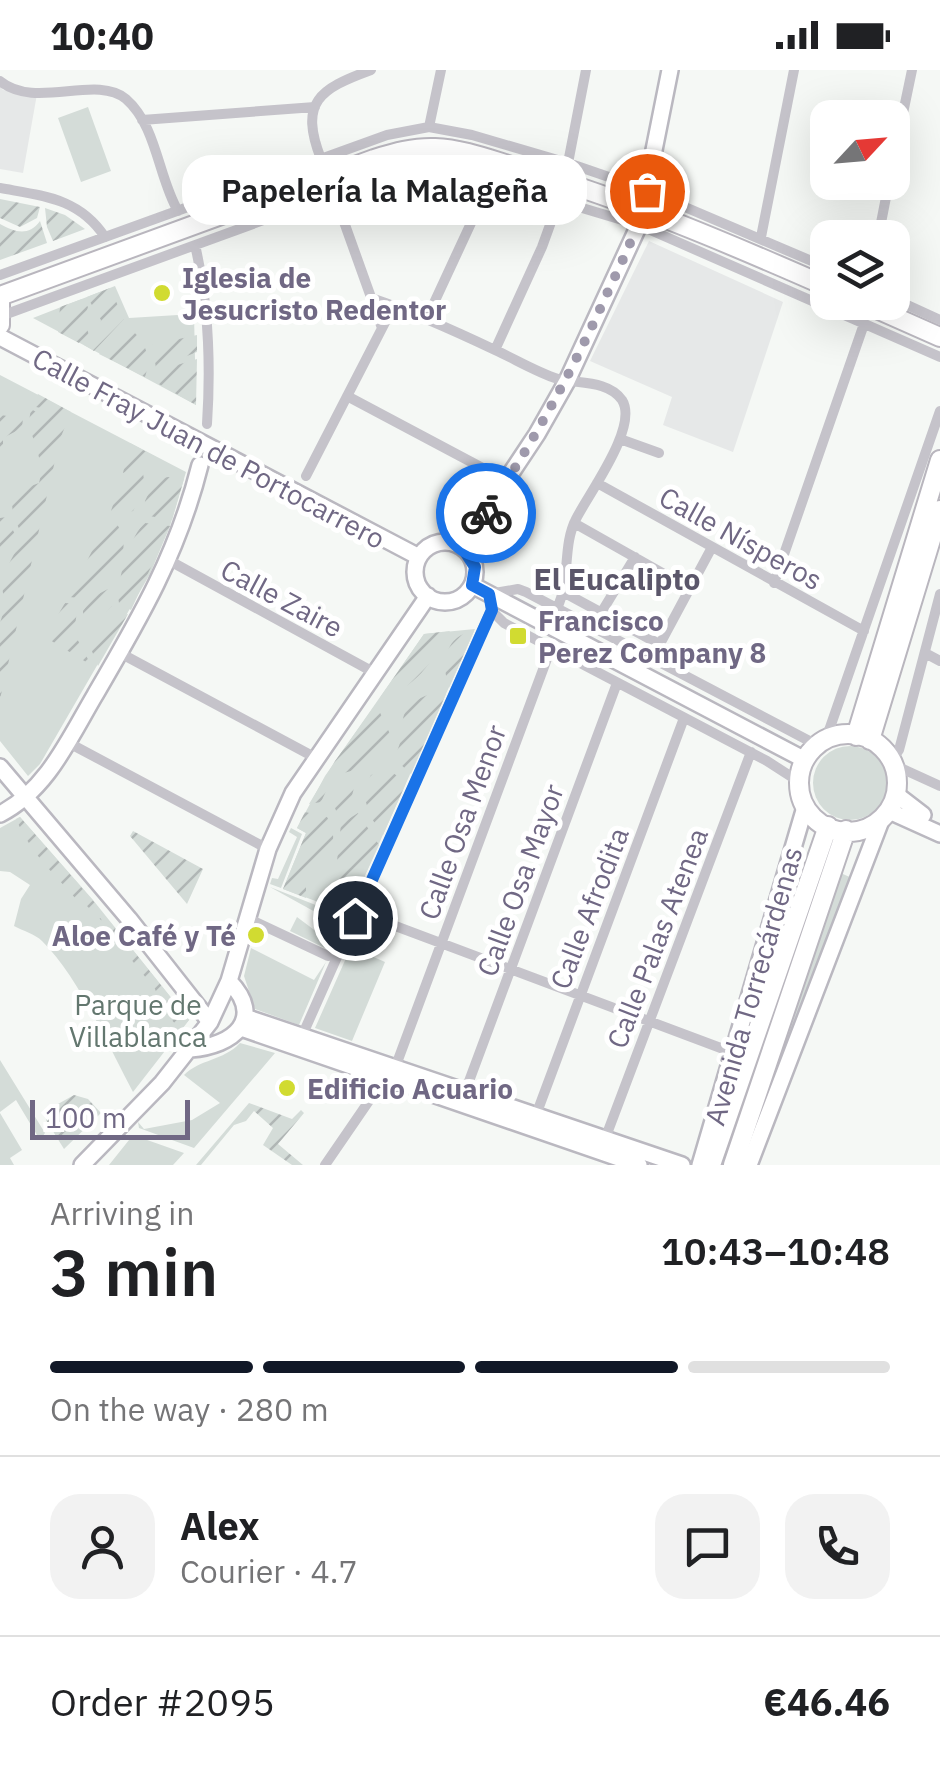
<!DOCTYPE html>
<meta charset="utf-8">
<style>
:root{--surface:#fff;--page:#f2f2f2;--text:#202124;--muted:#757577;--line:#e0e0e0;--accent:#111827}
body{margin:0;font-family:"IBM Plex Sans",sans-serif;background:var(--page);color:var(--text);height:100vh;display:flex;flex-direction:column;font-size:38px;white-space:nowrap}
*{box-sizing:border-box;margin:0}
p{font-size:32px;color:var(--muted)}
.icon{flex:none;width:55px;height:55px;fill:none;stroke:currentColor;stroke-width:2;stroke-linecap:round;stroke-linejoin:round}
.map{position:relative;height:1095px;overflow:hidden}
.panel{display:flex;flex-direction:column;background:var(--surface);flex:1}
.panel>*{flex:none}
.needle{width:65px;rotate:64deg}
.tools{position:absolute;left:810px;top:30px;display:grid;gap:20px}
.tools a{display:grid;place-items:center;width:100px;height:100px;border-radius:20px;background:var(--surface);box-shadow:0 10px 40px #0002;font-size:50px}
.scale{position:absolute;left:30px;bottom:25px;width:160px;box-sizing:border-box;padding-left:10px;border:5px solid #706884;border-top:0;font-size:28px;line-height:35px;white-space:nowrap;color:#706884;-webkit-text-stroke:8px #fff;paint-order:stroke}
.pin{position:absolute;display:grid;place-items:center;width:85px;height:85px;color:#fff;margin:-42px;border:5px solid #fff;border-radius:50%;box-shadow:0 2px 10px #0007}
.courier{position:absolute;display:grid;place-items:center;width:100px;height:100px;margin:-50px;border:8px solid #1a73e8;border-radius:50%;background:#fff;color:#222;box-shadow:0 2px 12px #0007}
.bubble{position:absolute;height:70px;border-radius:30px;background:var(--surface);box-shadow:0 10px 40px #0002;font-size:32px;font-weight:600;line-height:70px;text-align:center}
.headline em{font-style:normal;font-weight:600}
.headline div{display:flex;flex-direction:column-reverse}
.headline{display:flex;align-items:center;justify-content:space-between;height:170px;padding:0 50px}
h1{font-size:65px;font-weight:600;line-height:75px}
.bar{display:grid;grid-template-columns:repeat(4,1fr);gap:15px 10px;align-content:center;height:120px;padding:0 50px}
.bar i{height:12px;border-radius:8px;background:var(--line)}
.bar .current{background:var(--accent)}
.bar p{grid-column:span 4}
.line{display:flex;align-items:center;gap:25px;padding:0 50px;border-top:2px solid var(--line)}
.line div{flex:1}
.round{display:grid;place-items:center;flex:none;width:105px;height:105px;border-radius:30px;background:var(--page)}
.status{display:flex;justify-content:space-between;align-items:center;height:70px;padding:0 50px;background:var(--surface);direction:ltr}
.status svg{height:28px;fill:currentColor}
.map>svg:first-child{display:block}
</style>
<div class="status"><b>10:40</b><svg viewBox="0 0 49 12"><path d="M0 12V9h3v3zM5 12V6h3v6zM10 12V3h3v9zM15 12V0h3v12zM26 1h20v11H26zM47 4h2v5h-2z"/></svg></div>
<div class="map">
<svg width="940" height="1095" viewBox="0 0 940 1095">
<defs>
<pattern id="garden-furrows" width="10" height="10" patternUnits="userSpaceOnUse" patternTransform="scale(2.5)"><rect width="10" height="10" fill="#d4dcd8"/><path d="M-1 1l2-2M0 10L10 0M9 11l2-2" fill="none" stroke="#b0b6b5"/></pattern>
</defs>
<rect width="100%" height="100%" fill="#f5f8f5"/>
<!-- built -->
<path fill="#e6e8e8" d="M0,16L3,20L37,24L23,103L0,99Z
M649,171L783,232L733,382L663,355L672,327L590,291Z"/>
<!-- green -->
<path fill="#d4dcd8" d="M88,37L111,101L81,112L58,48Z
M115,216L129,248L194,244L196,335L33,248Z
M0,305L186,402L170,456L150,504L40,694L28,706L0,671Z
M475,559L348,843L283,819L306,763L297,758L325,706L424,564Z
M813 713a37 37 0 1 1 74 0a37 37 0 1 1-74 0Z
M20,747L93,830L189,950L133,1022C109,977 78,906 42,871C35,864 23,861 14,856L21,829L30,815L10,802L0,801V758Z
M291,758L302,764L281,818L270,814L272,808L278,809L297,767L289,762Z
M796,787L809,791L725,1031Z
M836,801L852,808L762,1049L737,1095Z
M270,817L346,847L331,881L290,861L297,847L317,862L326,848Z
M351,877L385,892L352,971L315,958Z
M251,878L314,910L326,892L299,955L255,939L244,906Z
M240,973L275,983L194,1078L139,1058L138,1052L144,1059L192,1050L220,1033L184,1005C200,989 223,991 240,973Z
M0,990L45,1063L40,1070L16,1030L0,1042Z
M0,1043L22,1080L10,1088L14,1095H0Z
M133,1065L184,1083L173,1095H109Z"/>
<!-- garden -->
<path fill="url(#garden-furrows)" d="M0,129L40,137L37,148L20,157L0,148Z
M45,138L65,145L85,159L53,171L47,157Z
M40,151L47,173L0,190V154C15,162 28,167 40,151Z
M110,218L124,249L94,281L84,275L99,262L101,250L87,227Z
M82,229L88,237L84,250L89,265L79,273L58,262L60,237Z
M125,256C145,267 152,286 145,307L99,284Z
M197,265V282L156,298L152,275Z
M197,289L196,335L157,313L174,296Z
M38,324L71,342L60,369L0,629V553L5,537L1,509L23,467L15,450L23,447L22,443L13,444L11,424L16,412L31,416L39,413C44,397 36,371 28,357L31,339L43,346L46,339L31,336Z
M0,345L23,348L22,358L3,368V378L7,389L4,391L0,389Z
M130,373L156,387L144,397L123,403Z
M143,403L145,417L133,441L121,444L111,441L122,407Z
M168,407L184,409L172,450L144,445L145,431L155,410Z
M7,447L17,469L0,495V448Z
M109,447C131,462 126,492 108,510C100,517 90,522 81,528L69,527Z
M145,453L170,456L131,540L119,533C115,515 130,465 145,453Z
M108,519L112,536L84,561L83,541L93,527Z
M65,533L78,534L74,563L91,595L45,567Z
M128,544L98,596L87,569L109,547Z
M450,561C432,592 415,619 379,629L424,564Z
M474,561L449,618C441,594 444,566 474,561Z
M430,624H446L411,704L397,691L395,685C411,659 388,640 430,624Z
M376,634L390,664C388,695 356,699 333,706L321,732L309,734L335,691Z
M381,702H392L406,713L383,765L370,746L363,722L371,705Z
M347,711L355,714L349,737L337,743L333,733L336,719Z
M305,742L327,747C344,777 322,789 306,811V828L283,819L306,763L297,758Z
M358,743L379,775L358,821L353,819L343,841L315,831L313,819L337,791L341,754Z
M20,747L95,833L92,836L103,852L87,836H82C56,804 33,788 16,749Z
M133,761L203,799L187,834L130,766Z
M111,853L189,950L181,960L168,946L173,941L169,936L163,940L155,919L109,862L106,857Z
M74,1025L88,1029L101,1043L64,1079L46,1050L58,1034Z
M249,1033L292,1049L301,1040L304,1043L278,1074L303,1095H292L263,1075L273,1058L254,1041L246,1051L234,1055L201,1095H196Z"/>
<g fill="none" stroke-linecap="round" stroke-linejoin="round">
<!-- secondary casing -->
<g stroke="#bab8c0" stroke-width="20">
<path id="secondary" d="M0,267L419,487
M415 502a30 30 0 1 1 60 0a30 30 0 1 1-60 0Z
M462,477L537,364L567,311L639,155L670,0
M472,515L805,690
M0,697L129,849L210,952
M897,725L923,745
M889,741L940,764
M0,744C47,720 69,669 95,625C140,548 178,483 200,395
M245,947L682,1095
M241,958L639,1095
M191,979C233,976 266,949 229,911
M82,1095L162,1013L210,952L229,911L268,779L293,723L428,526
M700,1095L805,737
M749,1095L882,748"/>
</g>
<!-- primary casing -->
<g stroke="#b9b6be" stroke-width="22">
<path id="primary" d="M0,226L374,89C394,83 414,77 435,78C465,79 496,92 525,100C629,131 728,173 828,217
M0,232V255
M861,232L940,267
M799 713a49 49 0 1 1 98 0a49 49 0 1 1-98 0Z
M856,666L940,390
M870,670L940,440
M711,1095L828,756
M733,1095L846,760"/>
</g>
<!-- street -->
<path stroke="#c5c3ca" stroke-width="10" d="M0,11C35,40 96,4 126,29C157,56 158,107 178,141
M142,50L315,37
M429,57L441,0
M321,89C299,32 319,19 371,0
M568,93L586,0
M892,96L912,0
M0,118C44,126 79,128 105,167
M334,124L382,258
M761,167L794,0
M878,168L889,112
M195,175C209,235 211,293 207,354
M0,205L387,65L429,57L472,65L568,93L638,117L828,198
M892,228L940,250
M374,229C416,243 455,261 495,280C515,289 536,302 558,309C578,314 608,310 622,330C639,357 589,423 576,449C562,476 571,510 557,538
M1,246L395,102L421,97L449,98L639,155L940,287
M427,248L491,110
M495,280L542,177L559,130
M347,326L507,411
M620,369L659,383
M306,406L394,235
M597,413L864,561
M574,453L689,518
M170,491L375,603
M774,513L864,254
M565,523L659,574
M601,543L635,487
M120,583L316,688
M925,583L940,591
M653,587L711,479
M826,669L940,341
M67,672L268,779
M892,690L899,680L940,524
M894,695L940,716
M798,711L767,691L504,553L491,540L489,524L518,519L526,522L817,675
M358,842L734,983
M247,848L328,886
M302,966L491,540
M395,998L551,578
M465,1022L617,613
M536,1045L684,648
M605,1069L751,682
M325,1095L384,1009"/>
<!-- secondary -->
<use href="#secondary" stroke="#fff" stroke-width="15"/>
<!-- primary -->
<use href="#primary" stroke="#fff" stroke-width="18"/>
</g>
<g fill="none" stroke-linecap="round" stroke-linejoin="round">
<!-- done -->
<path stroke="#9f9aac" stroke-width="10" stroke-dasharray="0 18" d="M486,443C532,374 571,304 605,228C621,193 639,159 647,121"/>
<!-- route -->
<path stroke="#1a73e8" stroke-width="12" d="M355,848L492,540L489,524L472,515L475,497L462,477L486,443"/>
</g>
<!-- markers -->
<g fill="#d1db31" stroke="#fff" stroke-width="4">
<circle cx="162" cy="223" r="10"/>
<rect x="508" y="556" width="20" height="20" rx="5"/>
<circle cx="256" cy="865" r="10"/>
<circle cx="287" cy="1018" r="10"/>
</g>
<g text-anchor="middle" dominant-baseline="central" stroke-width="10" stroke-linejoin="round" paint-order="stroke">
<!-- poi labels -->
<g font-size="28" font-weight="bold" fill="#706884" stroke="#fff" text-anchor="start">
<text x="182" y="207">Iglesia de<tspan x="182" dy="32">Jesucristo Redentor</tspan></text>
<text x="538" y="550">Francisco<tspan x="538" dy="32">Perez Company 8</tspan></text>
<text x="236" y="865" text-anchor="end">Aloe Café y Té</text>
<text x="307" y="1018">Edificio Acuario</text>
</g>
<!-- street labels -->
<g font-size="28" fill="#706884" stroke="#fff">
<text transform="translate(209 378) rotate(28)">Calle Fray Juan de Portocarrero</text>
<text transform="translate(741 468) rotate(29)">Calle Nísperos</text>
<text transform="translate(282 528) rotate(28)">Calle Zaire</text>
<text transform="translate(462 752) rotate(-70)">Calle Osa Menor</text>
<text transform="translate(520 810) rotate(-70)">Calle Osa Mayor</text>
<text transform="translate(589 838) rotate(-69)">Calle Afrodita</text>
<text transform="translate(657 868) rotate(-69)">Calle Palas Atenea</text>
<text transform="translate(753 916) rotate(-74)">Avenida Torrecárdenas</text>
</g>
<!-- park labels -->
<g font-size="28" fill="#63776f" stroke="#fff">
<text x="138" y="934">Parque de<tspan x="138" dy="32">Villablanca</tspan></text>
</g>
<!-- neighbourhood labels -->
<g font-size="30" font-weight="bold" fill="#5b566a" stroke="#fff">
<text x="617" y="508">El Eucalipto</text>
</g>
</g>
</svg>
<div class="tools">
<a><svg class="needle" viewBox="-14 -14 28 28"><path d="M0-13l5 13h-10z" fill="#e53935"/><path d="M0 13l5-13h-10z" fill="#757577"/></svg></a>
<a><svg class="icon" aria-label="layers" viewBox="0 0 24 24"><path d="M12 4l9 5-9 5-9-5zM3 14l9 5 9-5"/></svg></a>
</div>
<div class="scale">100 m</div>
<div class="pin" style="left:647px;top:121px;background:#ea580c"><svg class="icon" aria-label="bag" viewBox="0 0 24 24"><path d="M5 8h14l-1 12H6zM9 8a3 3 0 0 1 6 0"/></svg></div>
<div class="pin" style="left:355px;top:848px;background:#1f2937"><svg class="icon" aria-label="home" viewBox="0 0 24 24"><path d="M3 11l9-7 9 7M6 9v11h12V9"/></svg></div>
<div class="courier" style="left:486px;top:443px"><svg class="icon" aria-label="bike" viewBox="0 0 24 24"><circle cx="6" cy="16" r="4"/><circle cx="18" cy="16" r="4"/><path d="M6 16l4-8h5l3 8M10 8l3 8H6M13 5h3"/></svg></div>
<div class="bubble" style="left:182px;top:85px;width:405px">Papelería la Malageña</div>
</div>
<section class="panel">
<div class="headline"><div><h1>3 min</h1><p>Arriving in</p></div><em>10:43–10:48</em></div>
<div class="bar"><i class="current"></i><i class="current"></i><i class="current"></i><i></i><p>On the way · 280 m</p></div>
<div class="line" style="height:180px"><a class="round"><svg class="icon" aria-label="person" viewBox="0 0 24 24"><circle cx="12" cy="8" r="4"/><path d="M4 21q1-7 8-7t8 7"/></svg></a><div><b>Alex</b><p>Courier · 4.7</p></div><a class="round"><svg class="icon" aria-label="chat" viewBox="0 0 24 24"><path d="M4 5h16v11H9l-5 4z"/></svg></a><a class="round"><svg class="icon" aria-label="phone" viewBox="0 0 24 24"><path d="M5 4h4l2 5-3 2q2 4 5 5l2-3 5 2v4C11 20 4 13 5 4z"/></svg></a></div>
<div class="line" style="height:130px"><div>Order #2095</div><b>€46.46</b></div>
</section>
